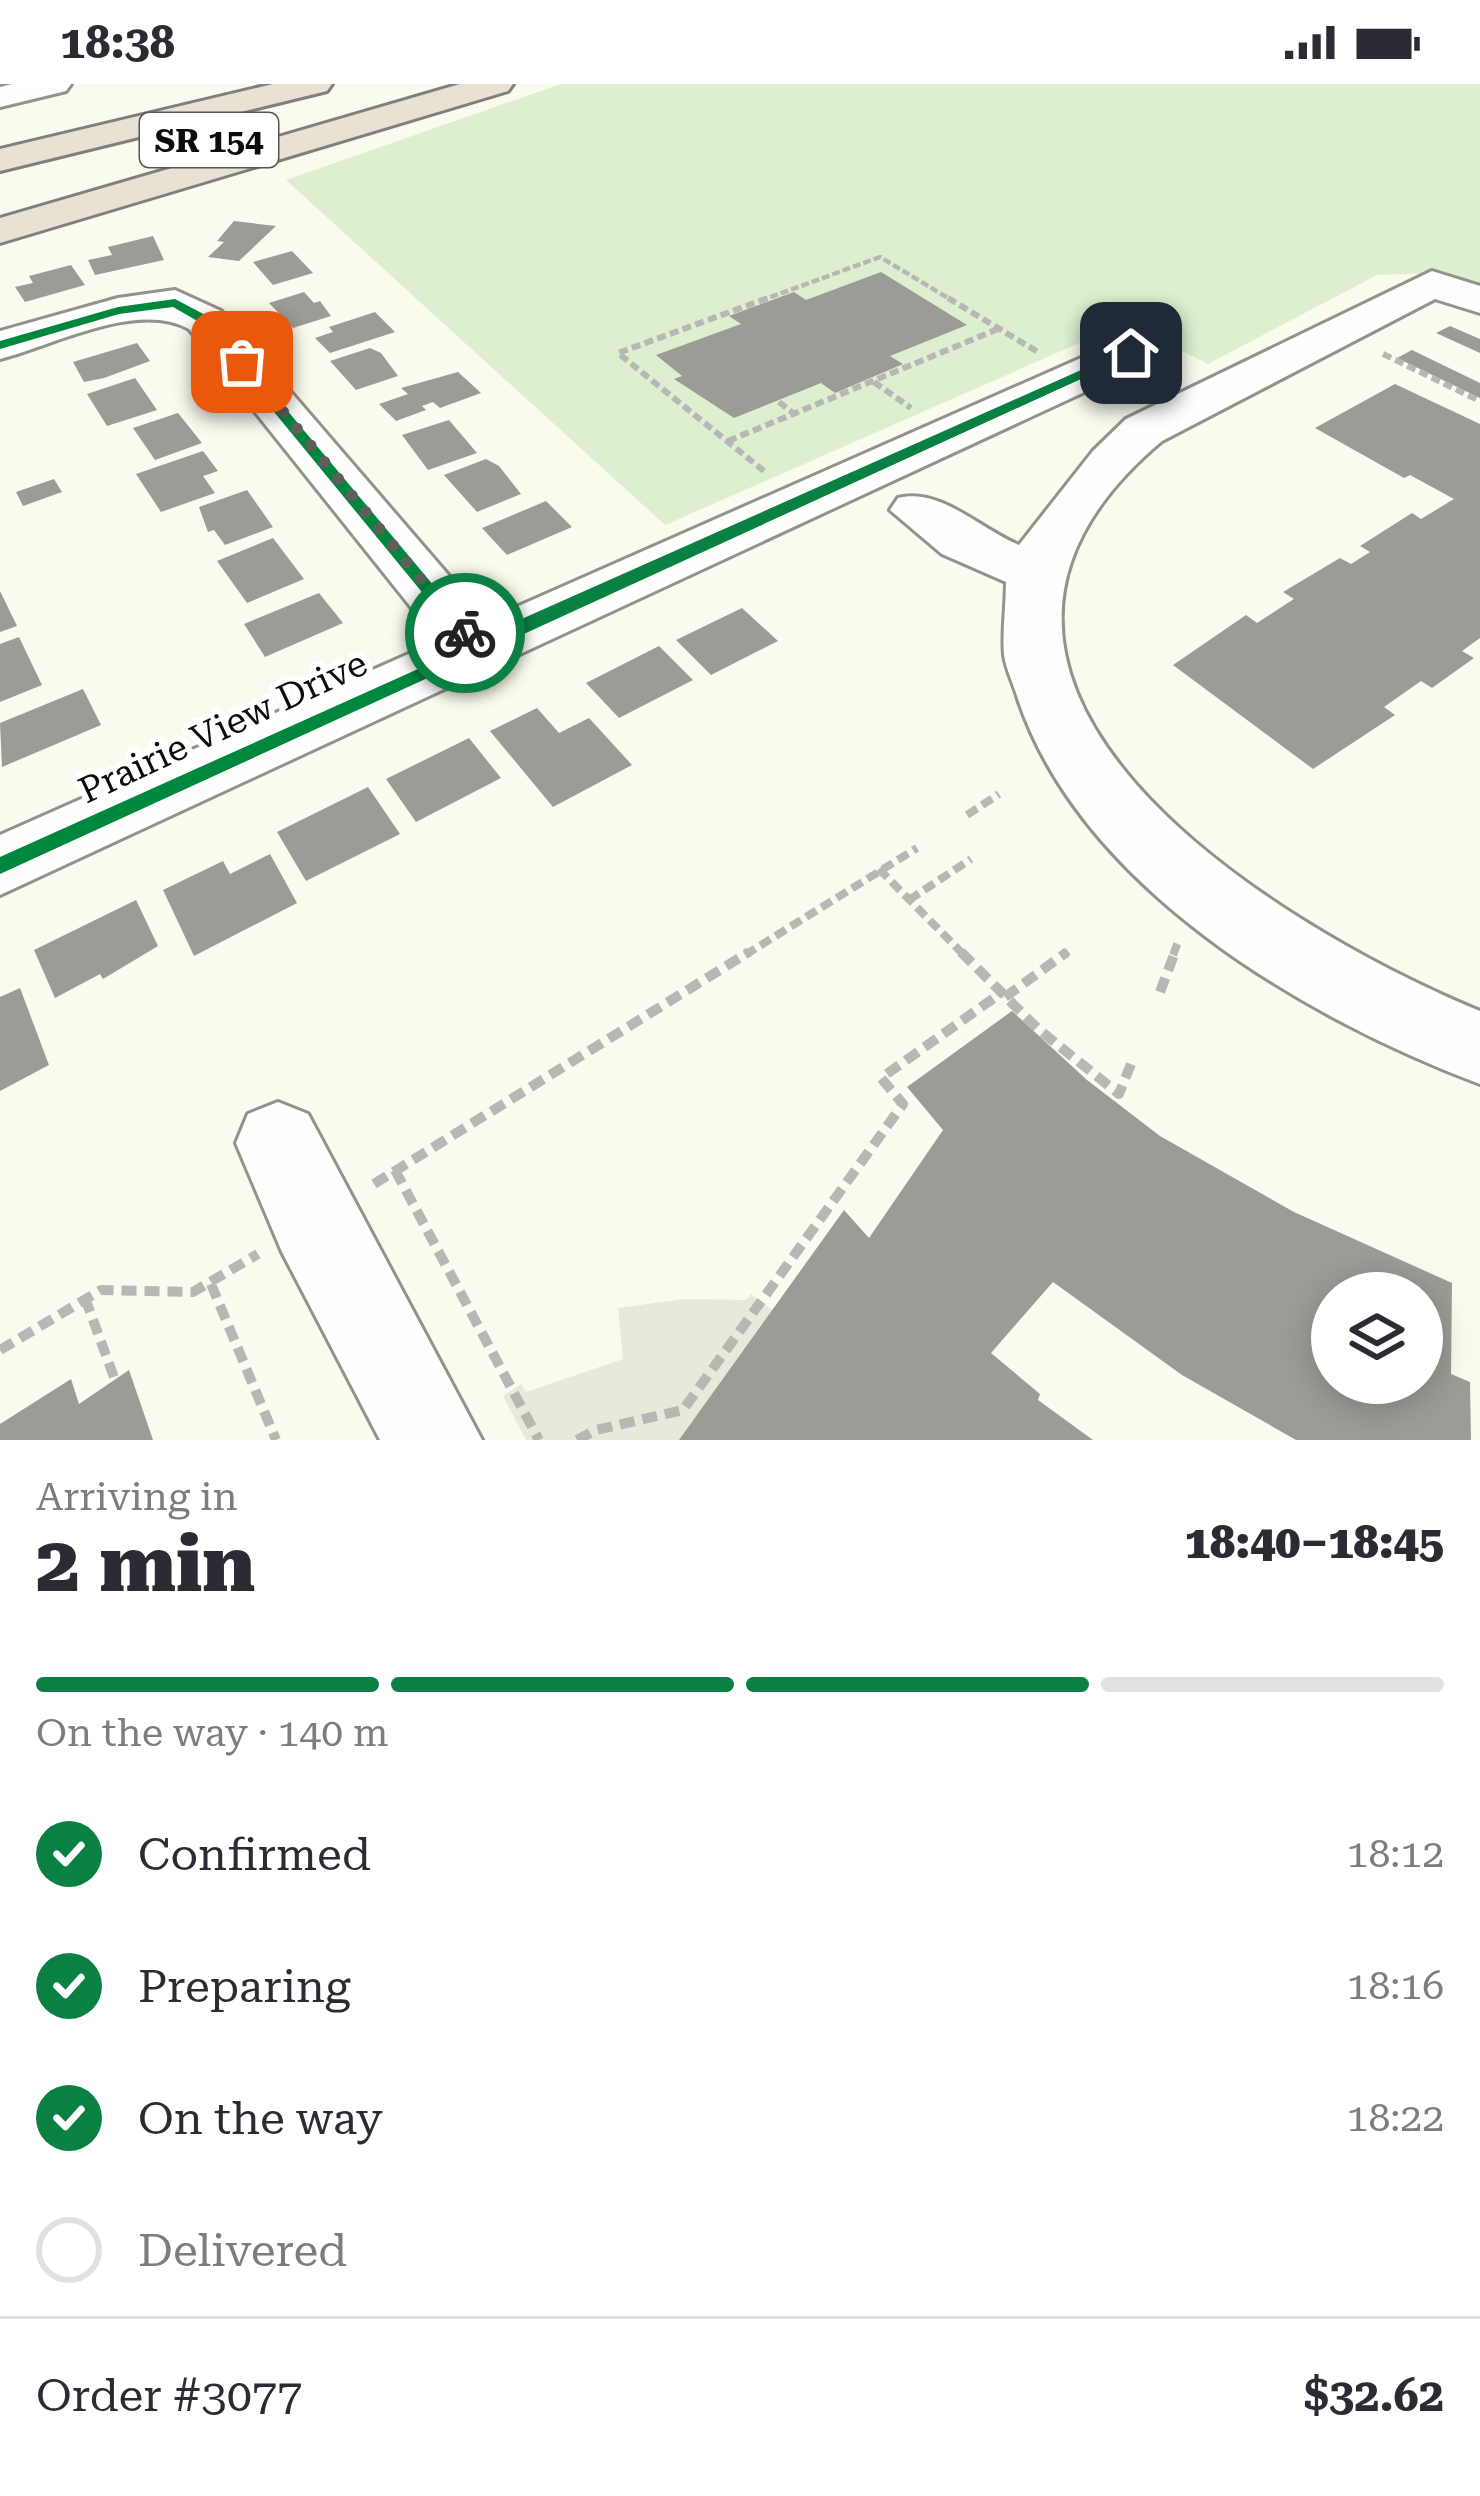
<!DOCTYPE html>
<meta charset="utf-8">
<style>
:root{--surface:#fff;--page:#f2f2f3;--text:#2b2b33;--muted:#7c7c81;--line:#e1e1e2;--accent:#0b8043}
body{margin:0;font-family:"Roboto Serif",serif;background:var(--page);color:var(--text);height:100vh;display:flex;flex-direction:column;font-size:45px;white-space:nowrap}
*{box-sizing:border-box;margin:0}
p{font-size:39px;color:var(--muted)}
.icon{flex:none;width:66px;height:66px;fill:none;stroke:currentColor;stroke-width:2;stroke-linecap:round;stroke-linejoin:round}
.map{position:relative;height:1356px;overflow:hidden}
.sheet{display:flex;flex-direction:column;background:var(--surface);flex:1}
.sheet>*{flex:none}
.fabs{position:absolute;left:1311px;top:1188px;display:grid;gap:24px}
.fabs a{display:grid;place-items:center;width:132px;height:132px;border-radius:50%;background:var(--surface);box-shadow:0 6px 30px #0003;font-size:60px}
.pin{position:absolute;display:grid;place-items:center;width:102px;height:102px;color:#fff;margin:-51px;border-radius:24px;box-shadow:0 6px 18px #0006}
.courier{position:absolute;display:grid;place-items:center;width:120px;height:120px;margin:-60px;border:9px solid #0b8043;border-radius:50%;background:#fff;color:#222;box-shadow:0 3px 15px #0007}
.head em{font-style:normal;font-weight:800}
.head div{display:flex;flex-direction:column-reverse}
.head{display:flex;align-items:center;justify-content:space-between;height:204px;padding:0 36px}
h1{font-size:78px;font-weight:800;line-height:90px}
.bar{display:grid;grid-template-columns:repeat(4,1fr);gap:18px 12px;align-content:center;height:144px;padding:0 36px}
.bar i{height:15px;border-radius:9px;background:var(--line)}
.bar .selected{background:var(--accent)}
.bar p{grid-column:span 4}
.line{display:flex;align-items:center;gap:30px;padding:0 36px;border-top:3px solid var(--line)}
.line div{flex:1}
ol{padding:0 36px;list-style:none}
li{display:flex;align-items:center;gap:36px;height:132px}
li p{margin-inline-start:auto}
li .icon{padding:12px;border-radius:50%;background:var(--accent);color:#fff;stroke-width:4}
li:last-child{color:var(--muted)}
li i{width:66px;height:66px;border:6px solid var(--line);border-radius:50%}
.status{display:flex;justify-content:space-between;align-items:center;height:84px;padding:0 60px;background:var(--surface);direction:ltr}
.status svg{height:33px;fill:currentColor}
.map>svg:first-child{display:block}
</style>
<div class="status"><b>18:38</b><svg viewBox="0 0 49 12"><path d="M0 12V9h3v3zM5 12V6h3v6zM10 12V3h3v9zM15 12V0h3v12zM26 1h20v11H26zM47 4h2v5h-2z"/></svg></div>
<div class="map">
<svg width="1480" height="1356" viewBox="0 0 1480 1356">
<rect width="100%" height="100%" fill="#fafaee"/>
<!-- green -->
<path fill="#ddefcf" d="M561,0H1480V207L1431,189L1377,191L1208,280L1125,239L665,441L286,96Z"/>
<!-- plaza -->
<path fill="#e9e9db" d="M751,1210L773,1227L680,1356H526L503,1312L521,1300L526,1308L623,1275L618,1224L683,1215L746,1216Z"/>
<!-- building -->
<path fill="#9c9b95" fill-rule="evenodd" d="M234,137L276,142L239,177L208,173L224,158L217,157Z
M153,152L164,176L95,191L88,176L112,171L108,163Z
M292,167L313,189L273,201L253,178Z
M71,181L85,201L25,218L15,203L33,199L29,192Z
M881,188L967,241L890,272L903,280L835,309L821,299L734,334L674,295L682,292L656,271L741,240L729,232L794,208L806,216Z
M304,208L314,219L320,217L331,232L293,244L269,219Z
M375,228L395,248L330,269L315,254L333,248L329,243Z
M1450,242L1480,255V269L1436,249Z
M137,259L150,277L104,294L84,298L73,278Z
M370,264L381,269L398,292L356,306L330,277Z
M1412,266L1480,299V314L1397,274Z
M458,288L481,309L440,324L433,318L422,322L426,326L396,337L379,320L408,310L401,304Z
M135,294L157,326L107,342L87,310Z
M1395,300L1480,340V554L1462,567L1474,574L1432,604L1421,597L1384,623L1395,631L1313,685L1173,581L1246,531L1257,539L1294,515L1283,508L1340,474L1351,480L1370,468L1360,462L1412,429L1421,435L1454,415L1410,391L1404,394L1315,344Z
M178,329L202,359L155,376L133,344Z
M449,336L477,369L428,386L402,351Z
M203,367L218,387L203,392L215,409L161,428L136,390Z
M486,375L499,382L521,410L477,428L444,391Z
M54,395L62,408L23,422L16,408Z
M247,406L273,443L225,461L214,446L208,448L199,423Z
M546,417L572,443L507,471L482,444Z
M273,454L304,495L247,519L217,477Z
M0,507L17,542L0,548Z
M319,509L343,539L265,573L244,540Z
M742,524L778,557L711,591L676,556Z
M19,553L42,601L0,618V560Z
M659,562L693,596L619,634L586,599Z
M83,605L101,641L2,683L0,639Z
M537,624L559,649L589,634L632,681L553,723L490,647Z
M469,654L501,694L416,738L386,695Z
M368,703L400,750L306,797L277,748Z
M270,770L297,819L194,872L163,806L223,777L230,790Z
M136,816L158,862L103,895L100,890L55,914L34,866Z
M20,904L49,981L0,1007V913Z
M1012,927L1087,996L1160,1052L1294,1128L1452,1199L1451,1290L1470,1298L1471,1356H1296L1182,1291L1053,1198L991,1269L1040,1310L1038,1316L1093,1356H679L844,1126L869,1154L943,1046L907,1003ZM1332,1209H1422V1299H1332Z
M129,1286L153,1356H0V1340L71,1295L79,1320Z"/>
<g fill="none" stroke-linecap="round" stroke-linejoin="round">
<!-- minor casing -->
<g stroke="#93938d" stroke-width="6">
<path id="minor" d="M12,0H71L66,7L0,23V3Z
M1432,187L1480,202V229L1435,215L1162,357C876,596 1271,841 1480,927V1000C1304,934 1081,803 1018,615C1014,601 1006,585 1004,571C1002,548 1006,522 1006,498L942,470L890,426L898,414C940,403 980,445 1019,461L1093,367L1126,335Z
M175,206L221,227L487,536L1115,259H1147L1154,269L1147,279L0,811V751L438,557L189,245C138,216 54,261 0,275V247L118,214Z
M278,1018L308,1030L482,1356H380L282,1168L236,1059L248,1030Z"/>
</g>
<!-- highway casing -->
<g stroke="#80807a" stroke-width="6">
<path id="highway" d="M273,0H332L327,7L0,87V65Z
M460,0H513L508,7L0,159V134Z"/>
</g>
<!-- path-far3 -->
<path stroke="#b7b7b5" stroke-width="4.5" stroke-dasharray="8 3" stroke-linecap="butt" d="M760,217L880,173L953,217"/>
<!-- path-far2 -->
<path stroke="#b7b7b5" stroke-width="6" stroke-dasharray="9 4.5" stroke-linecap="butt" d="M948,214L1038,268
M1383,270L1480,317
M874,298L911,324
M779,318L794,330
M728,357L998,245
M764,387L618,269L768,214"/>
<!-- path-far1 -->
<path stroke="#b7b7b5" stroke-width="8" stroke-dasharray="12 6" stroke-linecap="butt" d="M967,731L999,710
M879,785L964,871
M909,816L971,775
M745,871L917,764
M1063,871L1068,867
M1173,871L1178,858"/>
<!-- path -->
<path stroke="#b7b7b5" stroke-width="10" stroke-dasharray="15 8" stroke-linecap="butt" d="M961,868L1037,944L1119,1010L1133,975
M1160,908L1175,868
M1005,913L1067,868
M395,1086L539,1356
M374,1100L749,868
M211,1200L276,1356
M85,1214L115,1296
M0,1266L101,1206L193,1208L258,1170
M577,1356L596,1346L683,1326L903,1020L881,994L1001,909"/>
<!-- minor -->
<use href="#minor" fill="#fefefc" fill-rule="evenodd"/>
<!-- highway -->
<use href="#highway" fill="#e8e1d4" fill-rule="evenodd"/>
<!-- cycleway casing -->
<g stroke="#fff" stroke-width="8">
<path id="cycleway" d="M175,215L209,233L480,557L1127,266L1137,269L0,790V773L467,563L201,239L173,223L119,230L0,265V257L118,223Z"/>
</g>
<!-- cycleway -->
<use href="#cycleway" fill="#00873e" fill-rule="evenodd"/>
</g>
<!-- route -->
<path fill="#0b8043" d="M1126,266L1138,269L483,567H470L457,549L465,543L479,554Z"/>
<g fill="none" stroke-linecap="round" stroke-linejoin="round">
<!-- done -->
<path stroke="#5f5f5a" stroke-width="12" stroke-dasharray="0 21.6" d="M242,278L465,549"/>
</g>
<g text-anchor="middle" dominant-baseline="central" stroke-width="12" stroke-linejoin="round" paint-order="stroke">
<!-- shield labels -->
<rect fill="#fff" stroke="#545454" stroke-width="3" x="140" y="29" width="138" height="54" rx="9"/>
<g font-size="33" font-weight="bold" fill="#0b0b0b">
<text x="209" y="56">SR 154</text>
</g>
<!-- street labels -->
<g font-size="36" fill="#0b0b0b" stroke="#fff">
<text transform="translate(223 643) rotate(-25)">Prairie View Drive</text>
</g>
</g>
</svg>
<div class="fabs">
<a><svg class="icon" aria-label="layers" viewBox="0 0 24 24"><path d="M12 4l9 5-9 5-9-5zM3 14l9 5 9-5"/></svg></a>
</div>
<div class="pin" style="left:242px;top:278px;background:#ea580c"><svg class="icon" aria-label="bag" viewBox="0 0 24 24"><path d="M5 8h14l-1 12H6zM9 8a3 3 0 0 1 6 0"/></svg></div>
<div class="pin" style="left:1131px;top:269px;background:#1f2937"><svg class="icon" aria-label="home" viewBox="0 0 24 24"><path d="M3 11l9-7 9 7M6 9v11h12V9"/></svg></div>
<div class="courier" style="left:465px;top:549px"><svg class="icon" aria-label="bike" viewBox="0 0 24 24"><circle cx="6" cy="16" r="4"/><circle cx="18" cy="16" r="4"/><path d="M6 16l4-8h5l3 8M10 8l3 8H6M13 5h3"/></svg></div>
</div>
<section class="sheet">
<div class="head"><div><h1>2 min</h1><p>Arriving in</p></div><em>18:40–18:45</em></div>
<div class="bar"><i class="selected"></i><i class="selected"></i><i class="selected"></i><i></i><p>On the way · 140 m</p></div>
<ol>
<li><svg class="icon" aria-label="check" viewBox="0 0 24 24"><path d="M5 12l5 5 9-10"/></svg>Confirmed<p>18:12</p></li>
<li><svg class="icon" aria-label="check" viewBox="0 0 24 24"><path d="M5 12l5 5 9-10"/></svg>Preparing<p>18:16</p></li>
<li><svg class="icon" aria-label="check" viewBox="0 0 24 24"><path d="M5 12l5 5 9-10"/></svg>On the way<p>18:22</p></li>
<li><i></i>Delivered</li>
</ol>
<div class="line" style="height:156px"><div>Order #3077</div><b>$32.62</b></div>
</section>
